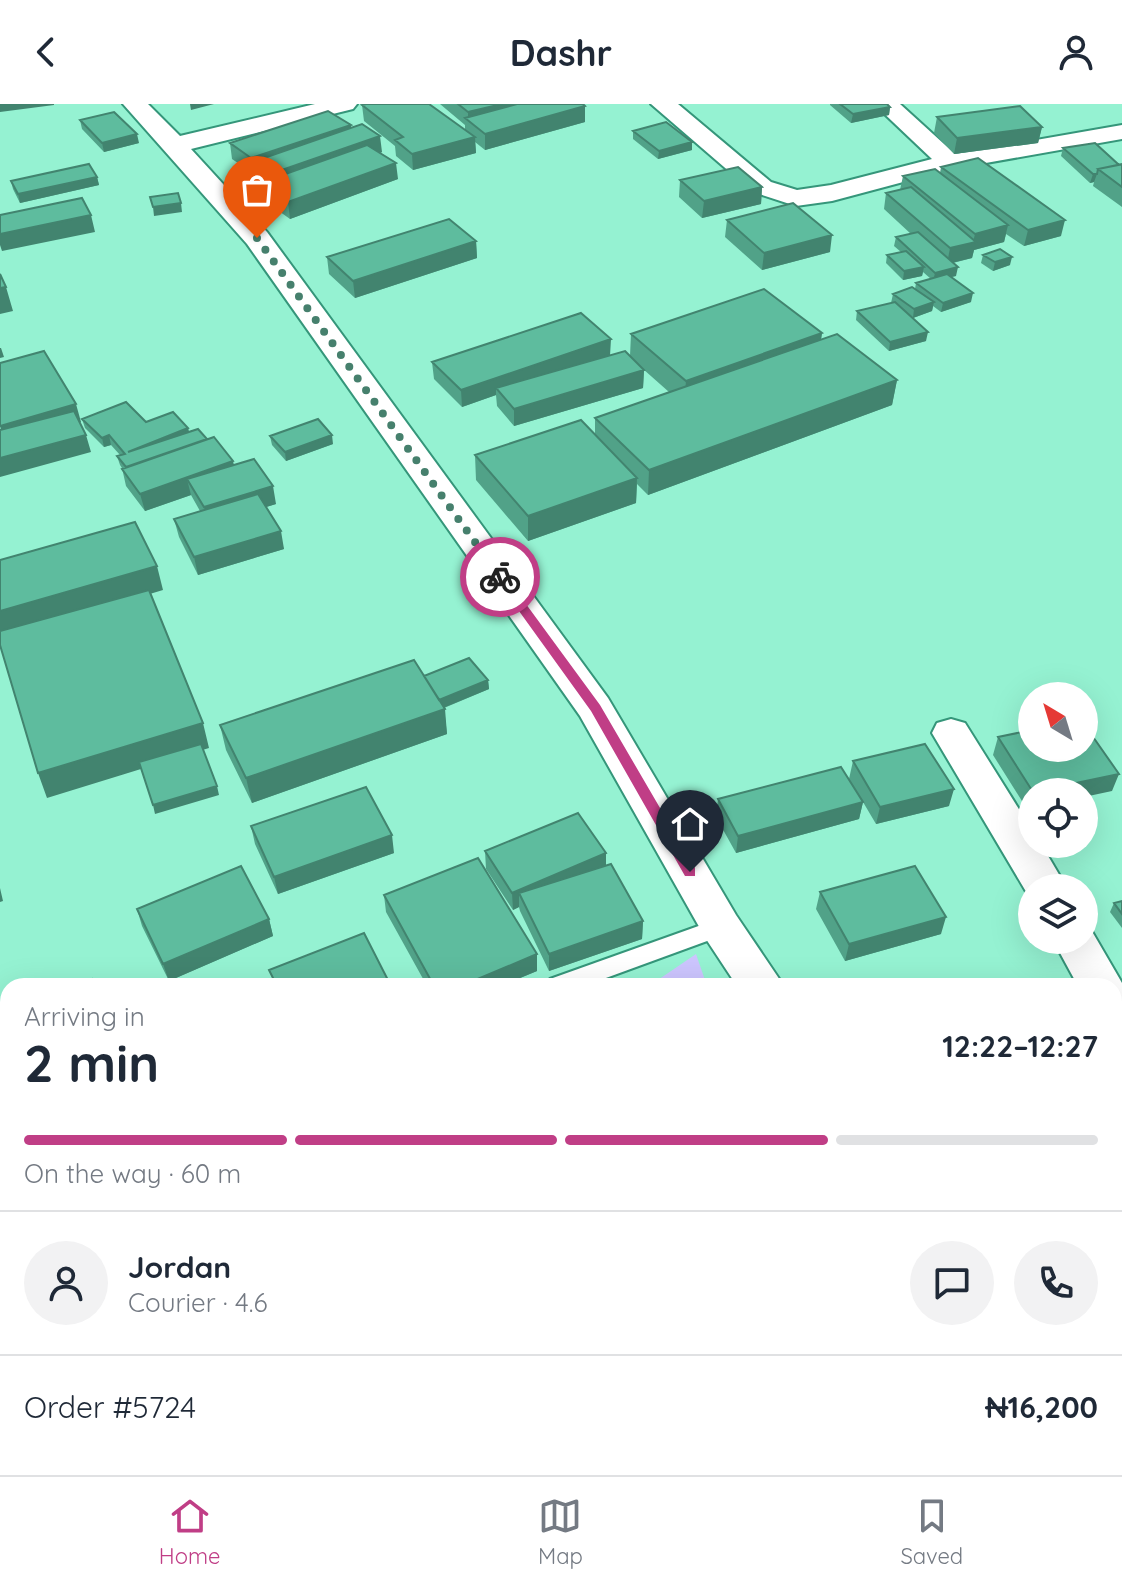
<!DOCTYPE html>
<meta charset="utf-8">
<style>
:root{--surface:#fff;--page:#f2f2f3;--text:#1f2937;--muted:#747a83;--line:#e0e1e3;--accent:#c03e86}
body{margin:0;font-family:Quicksand,sans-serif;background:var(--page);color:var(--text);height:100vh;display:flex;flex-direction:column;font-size:30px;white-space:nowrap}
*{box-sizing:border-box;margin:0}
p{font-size:26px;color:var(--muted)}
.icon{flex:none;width:44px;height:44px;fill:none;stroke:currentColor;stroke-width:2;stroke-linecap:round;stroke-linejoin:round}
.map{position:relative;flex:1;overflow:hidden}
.details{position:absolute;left:0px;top:874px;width:1122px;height:498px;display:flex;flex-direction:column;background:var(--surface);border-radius:24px 24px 0 0;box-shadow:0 8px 32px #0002}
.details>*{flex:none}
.needle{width:52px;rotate:322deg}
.tools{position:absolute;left:1018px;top:578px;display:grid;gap:16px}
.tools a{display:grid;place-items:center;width:80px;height:80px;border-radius:50%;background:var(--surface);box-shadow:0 8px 32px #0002;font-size:40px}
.pin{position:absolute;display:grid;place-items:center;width:68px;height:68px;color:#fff;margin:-82px -34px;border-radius:50% 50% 50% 0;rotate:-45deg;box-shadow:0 0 8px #0007}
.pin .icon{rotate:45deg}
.courier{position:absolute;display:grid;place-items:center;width:80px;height:80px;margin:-40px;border:6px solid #c03e86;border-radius:50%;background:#fff;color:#222;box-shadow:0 2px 10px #0007}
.headline em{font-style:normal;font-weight:800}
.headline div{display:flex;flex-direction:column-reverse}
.headline{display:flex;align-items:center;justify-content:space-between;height:136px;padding:0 24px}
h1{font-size:52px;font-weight:800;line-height:60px}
.bar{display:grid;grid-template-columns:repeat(4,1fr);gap:12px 8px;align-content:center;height:96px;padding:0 24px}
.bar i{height:10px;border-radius:6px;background:var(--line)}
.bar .current{background:var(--accent)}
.bar p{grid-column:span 4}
.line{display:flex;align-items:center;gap:20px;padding:0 24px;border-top:2px solid var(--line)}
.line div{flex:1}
.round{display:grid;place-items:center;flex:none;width:84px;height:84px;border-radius:42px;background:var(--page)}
header{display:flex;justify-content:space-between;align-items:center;height:104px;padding:0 24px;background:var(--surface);font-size:36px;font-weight:800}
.dock{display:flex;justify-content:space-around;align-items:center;height:112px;border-top:2px solid var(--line);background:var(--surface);font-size:22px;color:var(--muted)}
.dock a{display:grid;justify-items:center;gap:4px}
.dock .current{color:var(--accent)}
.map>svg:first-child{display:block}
</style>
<header><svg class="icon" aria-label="back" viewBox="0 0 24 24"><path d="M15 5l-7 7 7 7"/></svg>Dashr<svg class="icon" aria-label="person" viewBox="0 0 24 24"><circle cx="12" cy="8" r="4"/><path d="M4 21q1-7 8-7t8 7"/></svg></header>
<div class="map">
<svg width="1122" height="1371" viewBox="0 0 1122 1371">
<rect width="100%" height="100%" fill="#95f2d2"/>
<!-- green -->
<path fill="#ccc5fe" d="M696,850L707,882H649Z
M1122,1162V1371H173L180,1364H1114V1165Z"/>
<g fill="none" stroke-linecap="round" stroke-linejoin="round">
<!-- service casing -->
<g stroke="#35967a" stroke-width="4">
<path id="service" d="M721,814L729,817L732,823L729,829L584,882H547L550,875Z"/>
</g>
<!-- minor casing -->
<g stroke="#35967a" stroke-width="4">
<path id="minor" d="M123,0H148L180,32L315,0H357L353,5L191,45L267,128L608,594L736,811L784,882H737L706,835L580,612L247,140Z
M651,0H678L771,78L797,86L831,81L932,55L874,0H900L955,50L1122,21V35L952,65L832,97L796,102L753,88Z
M951,615L965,619L1032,726V740H1041L1067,784H1032L1031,796L932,629L937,619Z
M1084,821L1090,824L1122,879V938L1114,935V882H1078L1053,836H1084Z
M1122,1164V1214L1114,1217V1167Z"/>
</g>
<!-- service -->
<use href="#service" fill="#fff" fill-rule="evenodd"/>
<!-- minor -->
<use href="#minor" fill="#fff" fill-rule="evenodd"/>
</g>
<!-- wall -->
<path fill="#51a288" d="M440,0H583L585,18L485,46L475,38L476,49L413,66L396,52L395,42L364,17L362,1L465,26V21Z
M830,0H887L890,3L889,11L851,19L830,1Z
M937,13L1042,23L1038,39L954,50L934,29Z
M80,16L139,39L104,48L82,25Z
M351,21V24L382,48L380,49L398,75L290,115L262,95L260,79L269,75L264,71L263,67L254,70L232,55L230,39Z
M633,27L692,38V46L658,55L633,35Z
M1063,44L1119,61L1122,60V103L1093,82L1094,78L1090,79L1061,52Z
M941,63L1061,132L1024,142L1006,130L1004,138L974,146L972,154L953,159L956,172L951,173L971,198L941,208L933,202L932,207L913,214L926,237L889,247L856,216L857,207L891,199L893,190L915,185L916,179L931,175L923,168L922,172L903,176L886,159L887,151L901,148L894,142L896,133L911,130L884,105L886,89L900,86L903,72L940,69Z
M97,73L99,81L20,99L13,85L11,77Z
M680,76L762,83L761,100L702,114L679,93Z
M727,116L830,148L762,166L725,133Z
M476,137L477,154L355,194L329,170L327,153Z
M983,151L1010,161L993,167L981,159Z
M822,229L821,236L897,276L892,301L648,391L637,380L636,399L528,437L476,376L475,351L595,330V314L669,288L643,265L644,266L643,284L514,322L497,302L496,291L462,303L434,275L432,258L610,251L630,252L631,230Z
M82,315L146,318L188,324L189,328L207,335L276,400L266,403L284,445L198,471L179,433L174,415L200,407L191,391L145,407L126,382L122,364L120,361L117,352L120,351L111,341L104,343L85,324Z
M270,332L333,340L286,357L272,341Z
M424,572L488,576L489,585L444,604L447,630L252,699L226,646L220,621Z
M998,633L1112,687L1032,688V704L1027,705L993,651Z
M853,657L949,702L876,720L863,698L859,715L736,749L716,713L718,695L849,675Z
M251,722L394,749L278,790L255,740Z
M485,747L606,749V761L643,817L642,835L549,867L520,807L519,803L513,806L486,765Z
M820,788L941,830L845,857L816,805Z
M384,791L537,867L501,882H427L386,808Z
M1122,797V824L1110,808L1114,799Z
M137,805L269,815L273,832L169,877L142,822Z"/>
<!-- shaded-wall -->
<path fill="#42846f" d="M0,0H54V1L0,8Z
M190,0H214L191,6Z
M502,0H565L468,17V8Z
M585,2V18L485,46V30Z
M890,3L889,11L851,19L853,10Z
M351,21L352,37L261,55L263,67L254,70L251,54Z
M1042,23L1038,39L954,50L957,34Z
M137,30L139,39L104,48L102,39Z
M380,32L382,48L281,84L279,67Z
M475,33L476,49L413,66L412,50Z
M692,38V46L658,55L659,47Z
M396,59L398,75L290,115L288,98Z
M1093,70H1097L1094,78L1090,79Z
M97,73L99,81L20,99L18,90Z
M762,83L761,100L702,114L704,97Z
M181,99L182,108L154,112L153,103Z
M91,111L95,128L2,147L0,141V130Z
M1065,116L1061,132L1024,142L1028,126Z
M1008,121L1004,138L974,146L972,154L947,160L950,144L973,138L975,130Z
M832,131L830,148L762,166L764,149Z
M476,137L477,154L355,194L353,177Z
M1012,153L1010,161L993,167L995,158Z
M924,163L922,172L903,176L904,167Z
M958,163L956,172L933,177L935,169Z
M6,183L13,207L0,210V184Z
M973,189L971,198L941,208L943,199Z
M934,198L932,207L913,214L914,205Z
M928,228L926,237L889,247L890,238Z
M822,229L818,253L684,301L686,277Z
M611,235L610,252L496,284V291L462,303L461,286Z
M0,244H1L4,253L0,254Z
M644,266L643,284L514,322V305Z
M897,276L892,301L648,391L649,366Z
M76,300L81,318L5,340L0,322Z
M188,324L190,333L128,348Z
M86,331L91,348L0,373V354Z
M109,331L111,341L104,343L102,334Z
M332,331L333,340L286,357L285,348Z
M233,357L237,375H187L191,391L145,407L140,390Z
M637,374L636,399L528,437V412Z
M273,382L276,400L208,421L204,403Z
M281,427L284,445L198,471L194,453Z
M157,462L163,486L0,535V507Z
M488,576L489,585L438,606L437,597Z
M445,605L447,630L252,699L246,674Z
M203,619L209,644L47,694L38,669Z
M1119,670L1112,687L1084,693V688H1033Z
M217,682L219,691L155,710L153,701Z
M954,685L949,702L876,720L880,703Z
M1032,692V704L1027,705Z
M863,698L859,715L736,749L738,732Z
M392,731L394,749L278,790L274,773Z
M606,749V766L519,789V803L513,806L512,789Z
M0,784L3,797L0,798Z
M946,813L941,830L845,857L849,840Z
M269,815L273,832L169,877L163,860Z
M643,817L642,835L549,867V850Z
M537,850V867L501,882H461Z
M1122,1123V1136L1114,1138V1125Z"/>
<!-- building -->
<path fill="#5ebc9e" stroke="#42846f" stroke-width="2" d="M366,0H429L475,33L412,50L395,36L403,33L362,1Z
M458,0H502L468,8Z
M517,0H583L585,2L485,30L465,14Z
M840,0H887L890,3L853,10Z
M1020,2L1042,23L957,34L937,13Z
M328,7L351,21L251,54L230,39Z
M114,8L137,30L102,39L80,16Z
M666,18L692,38L659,47L633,27Z
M362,20L380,32L279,67L261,55Z
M1095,39L1119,61L1098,65L1097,70H1093L1063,44Z
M367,41L396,59L288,98L260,79Z
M978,54L1065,116L1028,126L941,63Z
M89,60L97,73L18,90L11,77Z
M1122,60V83L1098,65Z
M738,63L762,83L704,97L680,76Z
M935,65L1008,121L975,130L903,72Z
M911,83L976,138L950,144L886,89Z
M178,89L181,99L153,103L150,93Z
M82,94L91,111L0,130V111Z
M793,99L832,131L764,149L727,116Z
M449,115L476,137L353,177L327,153Z
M918,128L958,163L935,169L896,133Z
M1000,145L1012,153L995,158L983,151Z
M906,147L924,163L904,167L887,151Z
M0,170L6,183L0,184Z
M947,170L973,189L943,199L916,179Z
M912,183L934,198L914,205L893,190Z
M764,185L822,229L686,277L631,230Z
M895,198L928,228L890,238L857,207Z
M581,209L611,235L461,286L432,258Z
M837,230L897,276L649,366L595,314Z
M44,247L76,300L0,322V259Z
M625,247L644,266L514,305L496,284Z
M126,298L146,318L173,308L188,324L128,348L198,325L207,335L126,363L117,352L125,350L109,331L102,334L82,315Z
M74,307L86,331L0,354V326Z
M318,315L332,331L285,348L270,332Z
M581,316L637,374L528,412L475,351Z
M214,333L233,357L140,390L122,365Z
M254,355L273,382L204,403L187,375Z
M258,390L281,427L194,453L174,415Z
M135,418L157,462L0,507V456Z
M149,486L203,619L38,669L0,541V527Z
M469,554L488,576L439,596L424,572Z
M414,556L445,605L246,674L220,621Z
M1084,620L1119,670L1033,688L998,633L1032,626V644H1084Z
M201,640L217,682L153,701L139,658Z
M925,640L954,685L880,703L853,657Z
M841,663L863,698L738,732L718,695Z
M366,683L392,731L274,773L251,722Z
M578,709L606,749L512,789L485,747Z
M478,754L537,850L461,882H434L384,791Z
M611,760L643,817L549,850L519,789Z
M241,762L269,815L163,860L137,805Z
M915,762L946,813L849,840L820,788Z
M1122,797V810L1114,799Z
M364,829L391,882H277L269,866Z
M92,875L94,882H73Z
M1122,1039V1123L1114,1125V1041Z"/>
<!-- route -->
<path fill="#c03e86" d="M496,470H504L600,601L695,764V772H685L591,607L496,475Z"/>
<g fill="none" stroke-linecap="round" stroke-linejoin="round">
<!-- done -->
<path stroke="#46806d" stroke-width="8" stroke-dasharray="0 14.4" d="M257,134L500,473"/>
</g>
</svg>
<div class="tools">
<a><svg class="needle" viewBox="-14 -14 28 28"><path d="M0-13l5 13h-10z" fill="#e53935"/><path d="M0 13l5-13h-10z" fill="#747a83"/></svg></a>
<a><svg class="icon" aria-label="locate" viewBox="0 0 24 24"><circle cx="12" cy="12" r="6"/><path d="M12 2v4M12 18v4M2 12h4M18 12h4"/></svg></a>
<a><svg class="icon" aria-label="layers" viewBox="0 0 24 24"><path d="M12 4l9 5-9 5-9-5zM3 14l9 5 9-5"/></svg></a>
</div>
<div class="pin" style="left:257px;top:134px;background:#ea580c"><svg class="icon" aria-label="bag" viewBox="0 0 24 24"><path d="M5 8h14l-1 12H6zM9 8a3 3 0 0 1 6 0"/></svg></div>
<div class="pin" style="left:690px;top:768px;background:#1f2937"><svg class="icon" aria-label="home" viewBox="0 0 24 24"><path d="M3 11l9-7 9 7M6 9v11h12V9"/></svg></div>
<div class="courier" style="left:500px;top:473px"><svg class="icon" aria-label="bike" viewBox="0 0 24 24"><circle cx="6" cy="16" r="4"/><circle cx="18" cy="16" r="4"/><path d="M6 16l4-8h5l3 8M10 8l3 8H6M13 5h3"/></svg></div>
<section class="details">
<div class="headline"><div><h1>2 min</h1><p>Arriving in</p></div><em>12:22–12:27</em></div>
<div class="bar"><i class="current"></i><i class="current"></i><i class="current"></i><i></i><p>On the way · 60 m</p></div>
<div class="line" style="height:144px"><a class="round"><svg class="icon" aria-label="person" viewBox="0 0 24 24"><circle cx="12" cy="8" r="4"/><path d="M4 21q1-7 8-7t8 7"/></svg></a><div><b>Jordan</b><p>Courier · 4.6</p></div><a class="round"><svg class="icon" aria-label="chat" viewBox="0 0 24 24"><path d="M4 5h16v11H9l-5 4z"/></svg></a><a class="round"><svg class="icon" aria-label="phone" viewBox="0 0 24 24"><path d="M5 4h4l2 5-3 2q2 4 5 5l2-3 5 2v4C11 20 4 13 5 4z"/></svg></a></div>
<div class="line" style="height:104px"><div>Order #5724</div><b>₦16,200</b></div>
</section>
</div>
<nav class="dock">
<a class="current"><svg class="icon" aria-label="home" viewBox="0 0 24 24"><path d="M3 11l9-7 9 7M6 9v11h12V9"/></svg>Home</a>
<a><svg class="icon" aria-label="map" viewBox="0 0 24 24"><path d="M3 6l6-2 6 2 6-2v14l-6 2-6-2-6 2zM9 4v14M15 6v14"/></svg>Map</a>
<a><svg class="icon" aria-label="saved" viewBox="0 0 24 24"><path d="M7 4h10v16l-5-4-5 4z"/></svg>Saved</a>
</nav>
